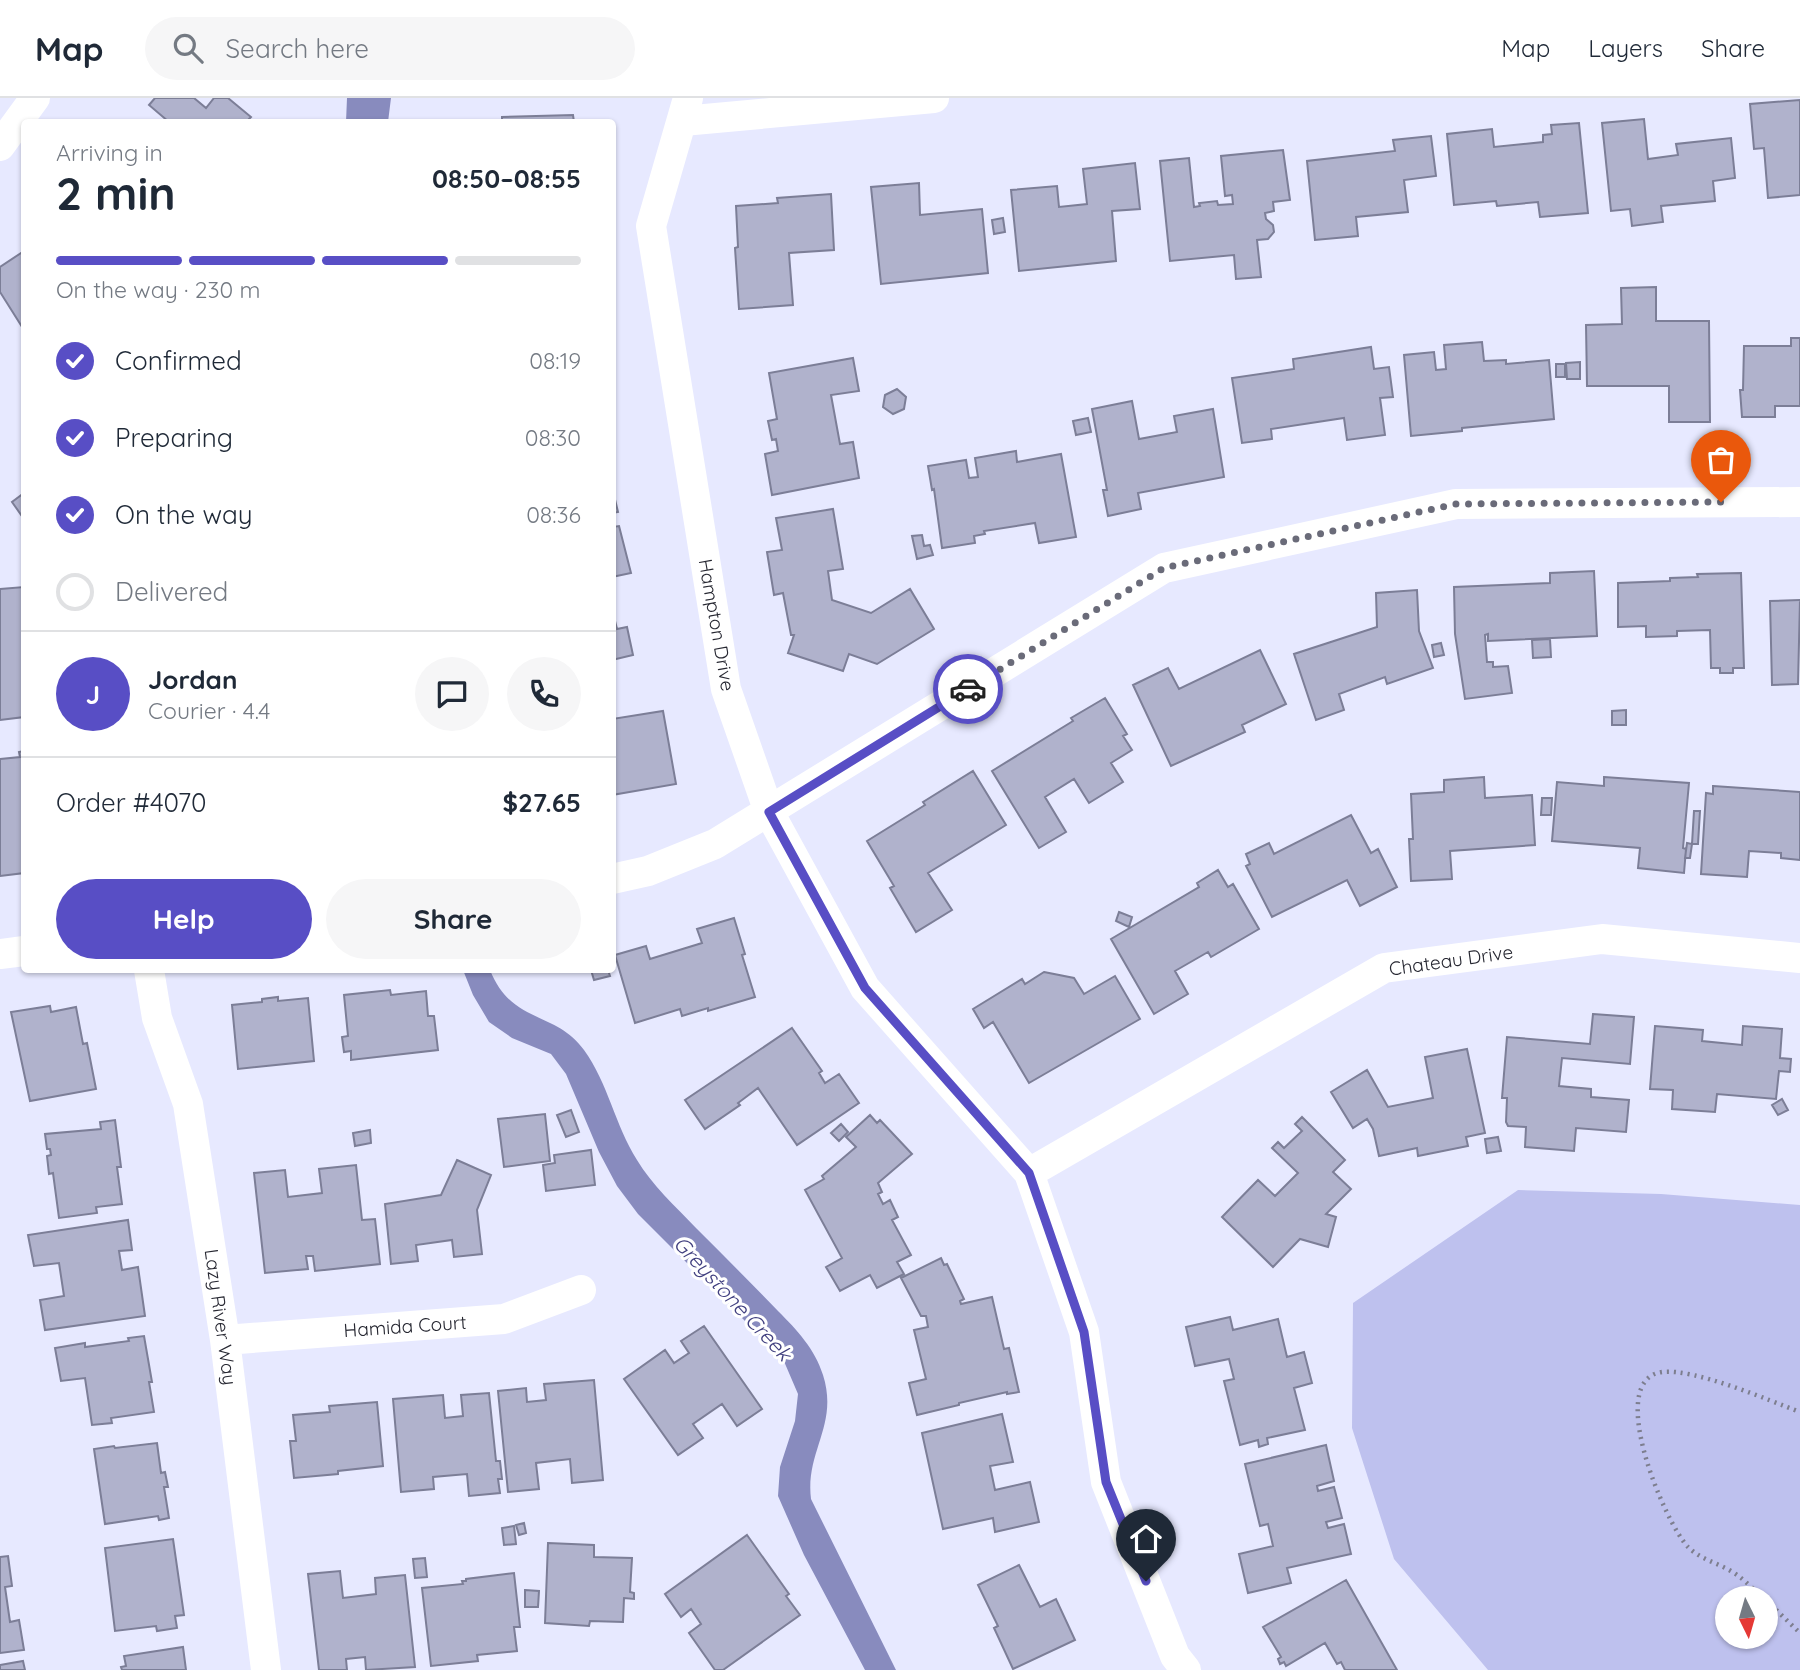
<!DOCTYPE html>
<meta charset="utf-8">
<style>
:root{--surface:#fff;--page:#f6f6f7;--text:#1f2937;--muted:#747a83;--line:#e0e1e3;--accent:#584ec5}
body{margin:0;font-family:Quicksand,sans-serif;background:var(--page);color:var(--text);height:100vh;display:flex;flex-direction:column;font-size:26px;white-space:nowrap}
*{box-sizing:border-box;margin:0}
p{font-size:23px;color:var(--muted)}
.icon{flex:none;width:38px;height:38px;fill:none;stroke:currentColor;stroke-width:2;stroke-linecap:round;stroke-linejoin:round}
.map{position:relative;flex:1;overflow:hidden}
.details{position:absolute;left:21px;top:21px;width:595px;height:854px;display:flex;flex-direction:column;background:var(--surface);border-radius:7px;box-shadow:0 2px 5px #0004}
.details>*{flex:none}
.needle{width:46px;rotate:175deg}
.buttons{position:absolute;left:1715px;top:1488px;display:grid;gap:14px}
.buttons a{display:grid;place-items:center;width:63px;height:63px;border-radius:50%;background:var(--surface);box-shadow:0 2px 5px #0004;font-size:35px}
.pin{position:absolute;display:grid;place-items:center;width:60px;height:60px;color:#fff;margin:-72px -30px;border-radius:50% 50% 50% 0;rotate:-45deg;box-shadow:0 0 7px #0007}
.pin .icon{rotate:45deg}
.courier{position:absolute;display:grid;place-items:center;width:70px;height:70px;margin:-35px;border:5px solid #584ec5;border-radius:50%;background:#fff;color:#222;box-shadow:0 2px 9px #0007}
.summary em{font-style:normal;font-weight:700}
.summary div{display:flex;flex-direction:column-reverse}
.summary{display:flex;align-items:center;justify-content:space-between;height:119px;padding:0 35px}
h1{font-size:46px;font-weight:700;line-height:52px}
.bar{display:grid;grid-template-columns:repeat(4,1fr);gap:10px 7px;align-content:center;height:84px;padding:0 35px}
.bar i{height:9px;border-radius:5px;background:var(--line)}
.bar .current{background:var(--accent)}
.bar p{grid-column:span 4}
.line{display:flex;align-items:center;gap:18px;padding:0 35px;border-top:2px solid var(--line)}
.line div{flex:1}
.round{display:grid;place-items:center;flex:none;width:74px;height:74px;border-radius:37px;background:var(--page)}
ol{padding:0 35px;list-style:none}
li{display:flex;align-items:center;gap:21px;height:77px}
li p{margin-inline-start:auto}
li .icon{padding:7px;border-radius:50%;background:var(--accent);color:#fff;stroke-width:4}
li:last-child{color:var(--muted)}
li i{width:38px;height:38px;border:4px solid var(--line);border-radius:50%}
.action{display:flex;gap:14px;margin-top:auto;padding:14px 35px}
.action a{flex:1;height:80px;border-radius:42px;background:var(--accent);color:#fff;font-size:28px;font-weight:700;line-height:80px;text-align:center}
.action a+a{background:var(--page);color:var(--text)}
header{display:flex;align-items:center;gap:42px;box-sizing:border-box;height:98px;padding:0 35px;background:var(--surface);border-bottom:2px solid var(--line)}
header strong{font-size:33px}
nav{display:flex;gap:38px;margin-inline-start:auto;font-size:24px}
.search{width:490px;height:63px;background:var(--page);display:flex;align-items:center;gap:18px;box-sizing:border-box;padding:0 24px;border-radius:38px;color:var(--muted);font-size:26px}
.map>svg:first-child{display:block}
</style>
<header>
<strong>Map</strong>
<div class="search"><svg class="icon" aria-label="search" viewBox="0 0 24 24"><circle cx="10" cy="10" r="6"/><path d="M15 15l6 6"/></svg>Search here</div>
<nav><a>Map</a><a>Layers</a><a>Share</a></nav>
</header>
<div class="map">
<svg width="1800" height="1572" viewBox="0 0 1800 1572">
<rect width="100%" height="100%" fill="#e7e9ff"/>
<!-- green -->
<path fill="#bec1ee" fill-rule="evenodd" d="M1518,1092L1661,1096L1800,1107V1572H1488L1394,1461L1352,1330L1353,1205ZM1727,1500H1766V1538H1727Z"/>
<!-- water -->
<path fill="#888bbe" d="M347,0H391L388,24H346Z
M463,872H490C512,927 555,912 584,952C608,985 615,1027 637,1062C652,1087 675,1108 696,1130C723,1157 751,1185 778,1213C797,1232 815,1251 823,1277C839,1327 805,1353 811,1401L896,1572H865L804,1457L778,1398L780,1369L795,1323L798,1296L783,1261L638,1116L617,1088L599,1054L566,976L551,956L512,940L489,924L473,897Z"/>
<!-- building -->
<path fill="#b0b2cc" stroke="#7c7e97" stroke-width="2" d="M155,0H194L206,10L214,0H228L251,19L246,24H169L149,7Z
M1800,2V97L1768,100L1764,50L1754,51L1750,6Z
M573,17L574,24H502V19Z
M1644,21L1648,61L1678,57L1676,46L1731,40L1735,80L1713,83L1715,103L1661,108L1663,124L1632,128L1630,111L1611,113L1602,25Z
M1579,25L1588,115L1540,119L1538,104L1497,108L1496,103L1454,107L1447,36L1492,31L1494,49L1543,44V37L1552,36L1551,27Z
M1431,38L1436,78L1404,82L1408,114L1356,119L1358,138L1315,142L1307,63L1395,53L1393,42Z
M1283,52L1290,102L1273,104L1274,113L1265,115L1266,121L1273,127L1274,134L1268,141L1257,142L1261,179L1236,181L1234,157L1170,163L1160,63L1189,60L1194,109L1200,108L1199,105L1217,103L1218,107L1233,106L1232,97L1225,98L1221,58Z
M1135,65L1140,111L1112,113L1116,163L1019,173L1011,92L1057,88L1059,109L1087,106L1083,71Z
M919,85L920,117L982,111L988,175L881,186L871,89Z
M831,96L834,152L789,155L793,207L739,211L735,150L738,149L736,108L778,105L777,100Z
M1003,120L1005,134L994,136L992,122Z
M24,153V232L0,194V169Z
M1656,189V223H1709L1710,324H1669V288H1587L1586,227L1622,226L1621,190Z
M1791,240H1800V308H1775V319H1742L1740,292H1743L1744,248H1791Z
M1482,244L1484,263L1506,262V266L1549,262L1554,321L1462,330V333L1411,338L1404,257L1434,254L1436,272L1446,271L1444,247Z
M1371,249L1374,271L1389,269L1393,299L1380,300L1385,337L1347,342L1344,320L1271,331L1272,341L1242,345L1232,280L1294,271L1293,261Z
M853,260L859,293L831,297L840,346L853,344L859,380L772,397L765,356L778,353L776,341L772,342L768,323L777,321L769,275Z
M1580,264V281H1567L1566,265Z
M1556,266H1565V279H1556Z
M897,291L906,299L904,311L893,316L883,309L885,297Z
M1132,303L1139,341L1177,334L1174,318L1213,311L1224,379L1138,395L1141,411L1108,418L1103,392H1107L1092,311Z
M1088,320L1091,334L1076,337L1073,323Z
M1016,353L1017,364L1061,356L1076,439L1039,445L1035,425L984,433L985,436L974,438L975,445L942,450L934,391L932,392L928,368L966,362L969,380L978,379L975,360Z
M612,389L618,414L612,415Z
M24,395V421L12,404Z
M833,411L843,471L828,473L832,502L871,515L910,491L934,531L877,566L849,556L843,573L788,555L794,537H791L783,495L774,497L767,454L782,452L776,420Z
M619,428L631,475L612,479V429Z
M922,437L924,448L930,447L933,457L917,461L912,438Z
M1594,473L1597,538L1488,543V536L1485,537L1487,564H1493V569L1508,568L1512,595L1465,601L1455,536L1454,489L1550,485V475Z
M1741,475L1744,570H1733V575H1720V570H1711L1710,532L1677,533V538L1646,539V528L1618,529V485L1670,483V480L1698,479L1697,476Z
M24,489V619L0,622V491Z
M1417,492L1419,533L1433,570L1387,586L1385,579L1339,596L1344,612L1316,622L1294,556L1377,529L1376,495Z
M1800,502L1798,586L1772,587L1770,503Z
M612,511L617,531L627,529L633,557L612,562Z
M1550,541L1551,559L1533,560L1532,542Z
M1441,545L1444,557L1434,559L1432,547Z
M1260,552L1286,606L1242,627L1245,634L1171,668L1133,587L1168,570L1179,591Z
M1105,600L1127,636L1123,638L1132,652L1111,665L1123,684L1089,705L1074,681L1045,699L1066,734L1039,750L992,673L1073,623L1071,620Z
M1626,612V627H1612V613Z
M663,613L676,686L612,697V621Z
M24,653V775L0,778V661L20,659L19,654Z
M973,673L1006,727L928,775L952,812L916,834L890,790L894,788L867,743L925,707L923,704Z
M1484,679L1485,700L1532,697L1535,747L1450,753L1452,781L1411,783L1409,741H1413L1411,696L1444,694V682Z
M1604,679L1689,685L1683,750L1686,751L1684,775L1638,770L1640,750L1552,743L1557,684L1604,688Z
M1713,688L1800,694V762L1781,760V755L1749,753L1747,779L1701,776L1706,695L1713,696Z
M1542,700H1552L1551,717H1541Z
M1694,713H1700L1698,746H1692Z
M1351,717L1371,755L1378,751L1397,789L1360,808L1347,782L1272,819L1246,768L1250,766L1246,756L1269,745L1274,756Z
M1687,745L1692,746L1690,760H1685Z
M1218,772L1228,789L1233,786L1259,831L1211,859L1208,854L1175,873L1188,896L1154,916L1111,841L1199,789L1197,785Z
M1119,814L1132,819L1129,829L1116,823Z
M734,820L745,856L742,857L755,899L708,913V910L682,918L680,911L635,925L615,857L646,848L650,861L702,845L697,831Z
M591,872H608L610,878L594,882Z
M1044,874L1074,880L1084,896L1115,878L1140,921L1029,985L993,924L984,930L973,911L1022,881L1025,886Z
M390,892L391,897L426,893L428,918H434L438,952L351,962V953L344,954L342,939L348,938L344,897Z
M278,899V903L308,900L314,963L238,971L232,907L262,904V901Z
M50,908L51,914L76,909L83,946L87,945L96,991L30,1003L11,914Z
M1593,916L1634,919L1630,966L1562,960L1559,988L1591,991V999L1629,1002L1626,1034L1576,1030L1574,1053L1525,1049L1526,1029L1508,1028L1506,1024L1507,1000H1502L1507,939L1590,946Z
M1655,928L1703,932L1702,943L1742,947L1743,928L1782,931L1780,960L1791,961L1790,974L1779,973L1776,1001L1717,996L1715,1014L1672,1011L1673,992L1650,991Z
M792,930L822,973L819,975L825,985L839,976L859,1005L797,1047L758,990L738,1005L740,1007L705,1031L685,1002Z
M1467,951L1485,1035L1466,1039L1468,1048L1418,1058L1417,1050L1379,1058L1373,1031L1367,1021L1353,1030L1331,994L1367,972L1388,1009L1433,1000L1425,959Z
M1782,1001L1788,1012L1778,1017L1772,1007Z
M571,1012L579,1034L566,1039L557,1017Z
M545,1016L550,1063L504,1069L498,1021Z
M870,1017L877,1025L880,1022L912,1056L878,1085L882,1094L878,1096L883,1106L890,1102L898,1119L892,1122L911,1157L897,1164L904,1176L877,1190L870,1177L840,1193L826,1169L842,1160L805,1092L824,1081L822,1078L856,1049L846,1039Z
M1302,1019L1345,1062L1333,1074L1351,1091L1326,1116L1336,1119L1328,1149L1300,1141L1273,1169L1222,1119L1258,1082L1275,1098L1298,1075L1272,1050L1278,1044L1284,1050L1302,1033L1295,1026Z
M115,1022L121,1069H117L122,1106L96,1109L97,1115L59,1120L53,1075L49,1076L47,1058L51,1057L50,1051H47L45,1036L101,1031L100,1024Z
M841,1026L848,1034L839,1043L831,1035Z
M370,1032L371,1045L355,1048L353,1035Z
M1498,1039L1501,1053L1487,1055L1485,1041Z
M591,1052L595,1087L546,1093L543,1067L555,1065L554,1057Z
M457,1062L491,1077L477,1112L482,1156L454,1159L452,1142L416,1147L418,1163L391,1166L385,1106L441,1097Z
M356,1067L362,1122L375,1121L380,1166L315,1173L313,1158H306L308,1171L265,1175L254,1075L285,1072L288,1099L322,1095L319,1071Z
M128,1122L132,1152L119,1153L122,1172L138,1169L145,1218L45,1232L40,1202L64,1198L59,1165L34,1168L28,1137Z
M941,1160L944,1167L947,1166L964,1201L960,1203L961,1206L992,1199L1004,1251L1009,1250L1019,1294L1007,1296V1294L959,1305V1307L917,1317L909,1285L926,1281L914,1232L928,1229L926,1218H921L901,1180Z
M1230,1219L1233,1232L1278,1221L1287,1259L1304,1254L1312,1285L1294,1290L1305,1332L1267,1340L1268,1346L1259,1349L1258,1342L1240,1347L1224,1283L1234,1281L1229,1261L1195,1268L1186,1229Z
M704,1228L762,1311L737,1328L722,1306L693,1326L703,1340L678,1357L624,1281L665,1252L674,1265L689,1255L681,1243Z
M144,1238L152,1284H149L154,1314L111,1320L112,1325L92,1327L85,1280L61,1283L55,1250L85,1245V1249L129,1243L128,1240Z
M594,1282L603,1382L572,1385L570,1361L536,1365L539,1391L508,1394L498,1293L526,1290L527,1304L546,1302L544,1286Z
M489,1295L496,1363H500L502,1381H498L500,1395L469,1398L467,1376L433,1379L434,1391L401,1394L393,1301L443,1297L445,1320L463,1318L461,1297Z
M377,1304L383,1368L338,1373V1376L294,1380L290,1343H296L293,1317L330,1314L329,1308Z
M1002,1316L1013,1364L990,1368L995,1392L1030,1384L1039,1424L995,1434L993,1420L943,1431L922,1335Z
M157,1345L161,1375L165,1374L168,1389H164L169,1420L159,1422L158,1418L105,1426L94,1351L114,1348L115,1350Z
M1326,1347L1334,1383L1317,1388L1318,1393L1334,1389L1342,1420L1326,1424L1328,1430L1344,1426L1351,1456L1287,1470L1291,1485L1248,1495L1239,1456L1273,1448L1268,1426L1260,1428L1245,1366Z
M524,1425L526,1435L519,1437L516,1427Z
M514,1428L516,1446L504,1447L502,1430Z
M747,1437L789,1496L786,1498L800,1517L723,1572H715L689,1535L701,1526L691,1511L681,1519L665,1496Z
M173,1441L184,1517L175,1518L177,1530L157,1533L156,1528L115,1533L105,1450Z
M548,1445L594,1447V1459L632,1460L630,1494L634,1495V1501L624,1500L623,1524L590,1523L589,1528L545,1525Z
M8,1458L12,1488L5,1489L10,1524L19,1522L24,1552L0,1555V1459Z
M425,1460L427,1479L415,1480L413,1461Z
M1019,1467L1040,1509L1056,1501L1075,1542L1013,1571L994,1530L998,1528L978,1487Z
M340,1473L343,1500L376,1496L375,1480L405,1477L415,1569L366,1572L365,1559L346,1561L347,1572H319L308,1476Z
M514,1475L520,1529H514L517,1553L477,1557L478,1563L431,1568L422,1490L463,1486L462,1483H466V1481Z
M1346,1482L1397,1572H1345L1341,1564L1337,1566L1325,1545L1286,1568L1284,1564L1280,1566L1278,1561L1281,1559L1263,1529Z
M525,1492L539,1493L538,1509H525Z
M183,1549L186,1572H122L121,1569L126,1568L124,1558Z
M23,1563L25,1572H0V1567Z"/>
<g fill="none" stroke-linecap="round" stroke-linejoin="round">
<!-- path -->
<path stroke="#7d7e8e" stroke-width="4.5" stroke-dasharray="2 5" stroke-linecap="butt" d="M1763,1500C1754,1492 1745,1482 1734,1475C1719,1465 1701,1462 1688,1449C1665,1425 1604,1282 1662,1274C1694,1270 1768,1302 1800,1314
M1766,1502L1800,1535"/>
<!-- street -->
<path stroke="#fff" stroke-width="30" d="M688,0L651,128L726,591L769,714L865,890L1029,1075L1084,1234L1106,1384L1175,1558L1186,1572
M683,23L934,0
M0,48L35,0
M612,781L648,773L715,746L1164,470L1456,406L1800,404
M0,856L24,853
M149,872L157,920L188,1006L225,1242L266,1572
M1029,1075L1384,870L1602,841L1800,860
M225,1242L504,1221L581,1192"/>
</g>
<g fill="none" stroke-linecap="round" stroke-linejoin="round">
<!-- done -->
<path stroke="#6a6b79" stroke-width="7" stroke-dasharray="0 12.6" d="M968,591L1164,470L1456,406L1721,404"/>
<!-- route -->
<path stroke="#584ec5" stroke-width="9" d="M968,591L769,714L865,890L1029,1075L1084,1234L1106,1384L1146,1483"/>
</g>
<g text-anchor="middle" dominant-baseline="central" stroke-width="6" stroke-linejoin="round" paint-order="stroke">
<!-- street labels -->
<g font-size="19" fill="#262731" stroke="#fff">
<text transform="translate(717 527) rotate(80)">Hampton Drive</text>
<text transform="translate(1451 862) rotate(-8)">Chateau Drive</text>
<text transform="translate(221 1219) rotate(82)">Lazy River Way</text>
<text transform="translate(405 1228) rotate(-4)">Hamida Court</text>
</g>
<!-- water labels -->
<g font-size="21" font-style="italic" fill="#403f7f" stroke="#fff">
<text transform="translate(733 1200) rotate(47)">Greystone Creek</text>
</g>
</g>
</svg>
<div class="buttons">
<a><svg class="needle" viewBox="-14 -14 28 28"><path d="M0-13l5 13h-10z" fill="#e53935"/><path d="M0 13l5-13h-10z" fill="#747a83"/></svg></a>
</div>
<div class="pin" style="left:1721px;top:404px;background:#ea580c"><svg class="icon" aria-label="bag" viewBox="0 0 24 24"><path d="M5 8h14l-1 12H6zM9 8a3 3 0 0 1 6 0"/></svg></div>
<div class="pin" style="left:1146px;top:1483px;background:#1f2937"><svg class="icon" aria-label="home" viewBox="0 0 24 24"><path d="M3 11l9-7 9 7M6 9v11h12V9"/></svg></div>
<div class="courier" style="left:968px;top:591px"><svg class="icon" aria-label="car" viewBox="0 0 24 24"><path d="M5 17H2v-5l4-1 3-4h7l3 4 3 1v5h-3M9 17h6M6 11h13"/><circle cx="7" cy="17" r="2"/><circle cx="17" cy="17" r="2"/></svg></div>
<section class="details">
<div class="summary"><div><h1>2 min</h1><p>Arriving in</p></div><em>08:50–08:55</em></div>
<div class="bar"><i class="current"></i><i class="current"></i><i class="current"></i><i></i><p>On the way · 230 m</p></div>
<ol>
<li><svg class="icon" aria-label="check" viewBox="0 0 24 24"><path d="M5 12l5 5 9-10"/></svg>Confirmed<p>08:19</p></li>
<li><svg class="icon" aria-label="check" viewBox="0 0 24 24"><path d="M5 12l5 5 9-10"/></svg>Preparing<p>08:30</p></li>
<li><svg class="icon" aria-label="check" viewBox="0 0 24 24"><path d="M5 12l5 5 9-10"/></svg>On the way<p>08:36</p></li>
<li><i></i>Delivered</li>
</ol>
<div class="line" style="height:126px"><b class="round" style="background:var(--accent);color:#fff">J</b><div><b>Jordan</b><p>Courier · 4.4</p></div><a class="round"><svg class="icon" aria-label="chat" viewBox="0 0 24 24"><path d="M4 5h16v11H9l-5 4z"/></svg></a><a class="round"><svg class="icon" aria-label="phone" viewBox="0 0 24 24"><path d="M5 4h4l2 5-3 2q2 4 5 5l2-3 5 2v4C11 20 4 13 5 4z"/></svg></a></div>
<div class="line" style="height:91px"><div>Order #4070</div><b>$27.65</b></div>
<div class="action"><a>Help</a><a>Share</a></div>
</section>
</div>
